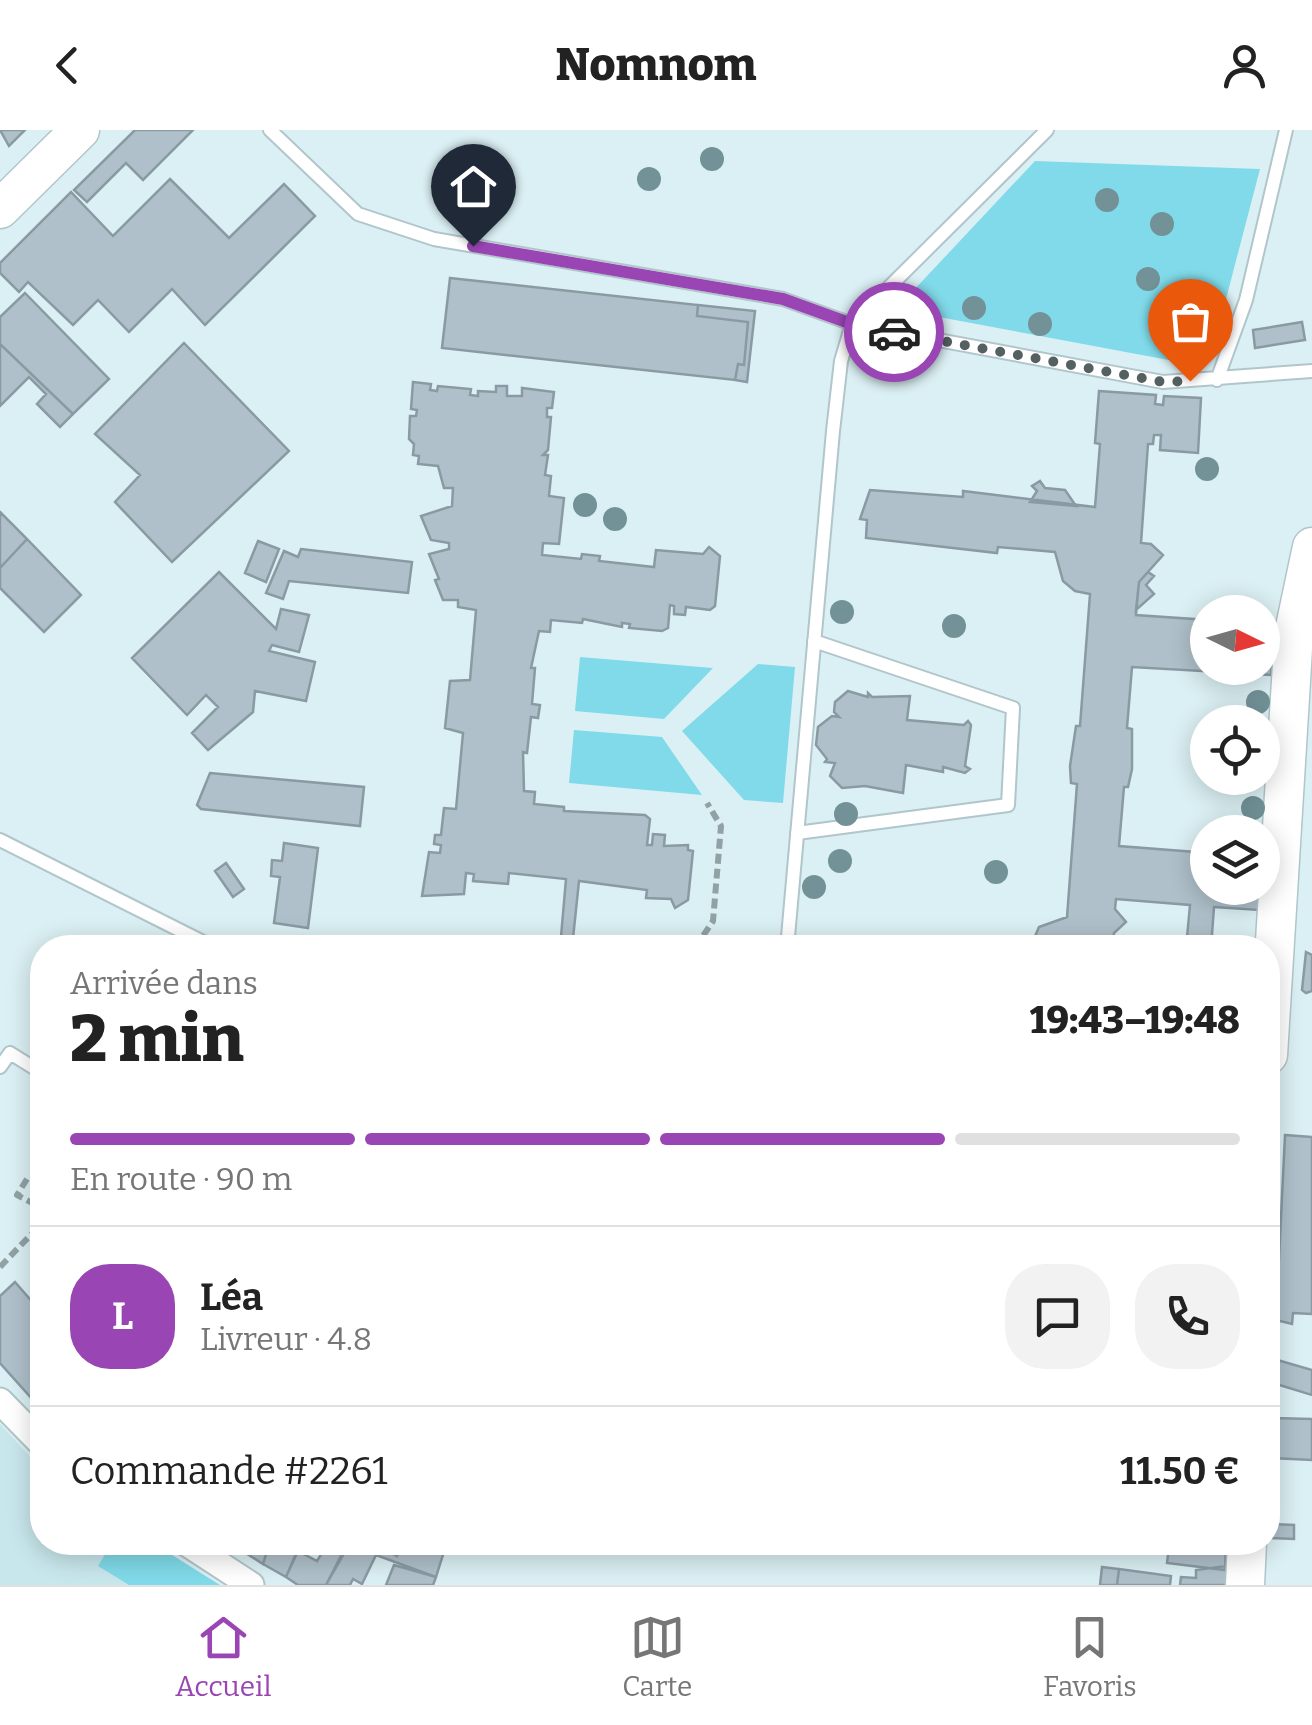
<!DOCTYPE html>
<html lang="fr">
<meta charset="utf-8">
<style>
:root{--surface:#fff;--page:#f2f2f2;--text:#222;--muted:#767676;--line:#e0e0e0;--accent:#9946b4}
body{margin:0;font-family:Bitter,serif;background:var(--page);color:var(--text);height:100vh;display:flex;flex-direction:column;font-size:38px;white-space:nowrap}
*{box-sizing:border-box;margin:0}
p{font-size:32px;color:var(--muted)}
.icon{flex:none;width:55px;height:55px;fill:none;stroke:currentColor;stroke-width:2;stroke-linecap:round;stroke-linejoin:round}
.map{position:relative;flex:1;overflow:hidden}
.sheet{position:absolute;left:30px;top:805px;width:1250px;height:620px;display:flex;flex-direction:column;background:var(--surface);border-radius:40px;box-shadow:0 5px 25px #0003}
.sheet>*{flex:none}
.needle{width:65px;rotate:95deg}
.fabs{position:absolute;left:1190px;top:465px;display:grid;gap:20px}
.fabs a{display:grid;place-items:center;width:90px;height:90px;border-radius:50%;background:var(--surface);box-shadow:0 5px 25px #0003;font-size:50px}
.pin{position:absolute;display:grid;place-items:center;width:85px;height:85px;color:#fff;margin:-102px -42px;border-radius:50% 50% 50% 0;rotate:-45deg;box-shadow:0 0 10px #0007}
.pin .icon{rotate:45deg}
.courier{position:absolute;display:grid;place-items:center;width:100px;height:100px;margin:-50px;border:8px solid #9946b4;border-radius:50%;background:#fff;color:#222;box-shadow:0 2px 12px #0007}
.summary em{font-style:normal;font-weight:800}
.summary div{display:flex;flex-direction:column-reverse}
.summary{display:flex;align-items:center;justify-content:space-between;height:170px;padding:0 40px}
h1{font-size:65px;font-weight:800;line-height:75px}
.bar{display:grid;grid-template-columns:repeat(4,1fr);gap:15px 10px;align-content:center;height:120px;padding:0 40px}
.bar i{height:12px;border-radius:8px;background:var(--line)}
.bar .on{background:var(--accent)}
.bar p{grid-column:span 4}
.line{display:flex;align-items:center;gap:25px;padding:0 40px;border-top:2px solid var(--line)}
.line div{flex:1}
.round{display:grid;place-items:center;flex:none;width:105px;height:105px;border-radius:40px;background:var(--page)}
header{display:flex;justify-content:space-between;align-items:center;height:130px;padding:0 40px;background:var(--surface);font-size:45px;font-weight:800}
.dock{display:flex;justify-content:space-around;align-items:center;height:140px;border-top:2px solid var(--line);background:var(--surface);font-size:28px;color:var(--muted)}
.dock a{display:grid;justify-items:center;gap:5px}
.dock .on{color:var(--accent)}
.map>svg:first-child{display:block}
</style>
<header><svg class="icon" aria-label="back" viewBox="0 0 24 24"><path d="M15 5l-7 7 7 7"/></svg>Nomnom<svg class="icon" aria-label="person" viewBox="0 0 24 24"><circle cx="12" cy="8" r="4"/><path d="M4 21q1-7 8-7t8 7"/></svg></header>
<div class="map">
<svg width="1312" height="1455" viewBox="0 0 1312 1455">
<rect width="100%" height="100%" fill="#dbf0f4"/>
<!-- built -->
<path fill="#c8e7ec" d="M0,1294L42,1340V1412L152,1413L219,1455H0Z"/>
<!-- green -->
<path fill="#80dae9" d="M1035,31L1260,39L1226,169L1190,234L896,179Z
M580,527L713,538L664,589L575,581Z
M758,534L795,537L783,673L744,670L682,601Z
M574,600L662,607L702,665L569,653Z
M112,1413H153L220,1455H129L98,1436Z"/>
<!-- building -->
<path fill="#afc0ca" stroke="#8a9aa3" stroke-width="2.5" d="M0,0H25L9,16Z
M135,0H193L143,50L126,33L87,72L74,60Z
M170,49L229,108L284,54L315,86L205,195L172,159L129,202L98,170L73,195L28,152L19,162L0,143V133L71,62L113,106Z
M450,148L698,175L697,186L748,192L744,235L738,234L735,250L442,218Z
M25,163L109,249L73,284L0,214V187Z
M698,175L755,181L747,252L735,250L738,234L744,235L748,192L697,186Z
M1302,192L1305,210L1255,218L1253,200Z
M184,213L289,321L172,432L115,372L140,345L95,304Z
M0,214L73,284L60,297L37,274L46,264L29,247L0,276Z
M413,252L431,254L430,260L437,261L438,256L471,259L470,265L478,266V261L496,262V256H507V266H522V258L554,262L552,278H547V287H551L548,320L543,325H548L545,345L551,346L549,366L564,368L559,414L543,413L542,425L581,429L582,424L600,426L599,431L654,437L656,420L703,424L709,417L720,426L715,476L710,480L686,477L685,485L674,484V476L670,475L668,498L662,501L629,498L630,494L622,493V497L583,489L582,493L551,490L550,502L539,501L531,538H535L532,574L540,575L538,588L531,587L527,623L523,622L524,661L535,662L534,674L564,677V681L645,685L650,689L647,715H652L653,704L665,705L664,716L688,715V720L693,721L688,770L675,778L671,769L646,768L647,760L579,751L572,818H560L566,749L509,743L508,754L473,751L474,744L466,743L464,764L422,766L429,722L440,723L441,715L434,714L435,705H441L444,678L456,679L463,603L445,598L450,551L470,550L476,480L458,477V470H443L435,450L439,449L429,424L449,419V413L431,410L421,386L452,376L453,358H444L438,336L418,334L419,326L413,325L414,314L409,309L410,286H416L417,280L411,279Z
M1099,261L1156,265L1155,274L1163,275L1164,266L1201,268L1198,323L1160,320L1161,305H1154L1153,314H1148L1141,413L1151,414L1163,425L1139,452L1136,485L1208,490V538H1262V498L1274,499L1271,545L1132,537L1127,598L1132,599V639L1128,657H1124L1119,716L1208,723V758H1260L1259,780L1214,777L1211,818H1186L1190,775L1116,769L1115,779L1126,792L1114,803L1113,818H1030L1039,797L1067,787L1077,654L1071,653L1070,636L1076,596H1080L1090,464L1075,461L1063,451L1055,422L998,417L997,423L866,408L867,390L860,389L870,360L963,367V361L1095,377L1100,314L1095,313Z
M1040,351L1045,358L1065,360L1076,376L1030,372L1037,361L1032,356Z
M0,382L27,409L0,438Z
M27,409L81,465L44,502L0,458V438Z
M258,411L279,419L266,452L245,443Z
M301,419L412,432L408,463L289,451L283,469L266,463L284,421L298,427Z
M219,442L276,499L281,479L309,485L299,522L272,515L269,521L315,532L306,571L255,561L253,582L208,620L192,603L218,577L206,565L187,585L132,528Z
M1148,442L1154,446L1146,455L1154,464L1136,480L1139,452Z
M848,561L868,567V563L872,567L910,566L907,590L964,595L968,591L971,595L965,636L970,639L965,643L943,637V642L906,635L903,663L865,656L842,658L830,646L835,633L825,632L827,629L816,615L818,597L832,586L839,587L834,582L835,572Z
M210,643L364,657L360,696L201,679L197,675Z
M284,713L318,718L308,798L274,793L280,747L271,746L272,730L282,731Z
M226,733L244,759L233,767L215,741Z
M839,810L930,817V812L976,815V818H838Z
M1306,822L1312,825V861L1306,863L1302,860Z
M1285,1005L1312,1007V1184L1293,1183L1292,1194L1276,1190Z
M15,1152L42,1183V1280L0,1233V1166Z
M1274,1229L1312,1240V1265L1273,1253Z
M1272,1288L1312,1289V1330L1271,1328Z
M1269,1394L1294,1395V1409L1268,1408Z
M228,1412H270L263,1434Z
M270,1412H301L286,1447L263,1434Z
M304,1412L350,1413L326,1455H298L286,1447L298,1421L317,1431L322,1423Z
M348,1412H370L397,1426L403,1412H447L436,1447L376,1425L362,1454L353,1449L350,1455H326Z
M1194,1412H1226L1225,1440L1167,1433L1169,1417L1195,1422Z
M394,1435L436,1447L433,1455H386Z
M1226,1436L1229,1437L1227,1455H1180L1181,1447L1196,1448V1440Z
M1102,1437L1119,1439L1117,1455H1100Z
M1119,1439L1171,1446L1170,1455H1117Z"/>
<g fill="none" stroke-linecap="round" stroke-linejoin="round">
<!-- lane casing -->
<g stroke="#b1c6ca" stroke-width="16">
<path id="lane" d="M270,0L358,84L434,109L783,169L852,194L1163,252L1312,241
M1217,250L1246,170L1286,0
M797,703L1008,675L1013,578L814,511
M0,710L215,818
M787,818L833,301L841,231L852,194L1047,0
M0,937L10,923L42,943"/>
</g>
<!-- street casing -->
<g stroke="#b1c6ca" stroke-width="29">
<path id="street" d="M0,1271L42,1314
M185,1412L251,1455"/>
</g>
<!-- secondary casing -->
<g stroke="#b1c6ca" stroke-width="41">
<path id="secondary" d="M0,79L80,0
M1268,925L1294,502L1312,417
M1245,1455L1247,1412"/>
</g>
<!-- path -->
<path stroke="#91a1a4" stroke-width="6" stroke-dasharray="10 5" stroke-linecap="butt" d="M695,818L713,791L721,696L707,673
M27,1049L17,1065L42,1078
M0,1137L42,1093"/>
<!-- lane -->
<use href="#lane" stroke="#fff" stroke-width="12"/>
<!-- street -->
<use href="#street" stroke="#fff" stroke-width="25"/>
<!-- secondary -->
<use href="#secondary" stroke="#fff" stroke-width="38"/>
</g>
<!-- trees -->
<g fill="#729298">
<circle cx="712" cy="29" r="12"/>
<circle cx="649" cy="49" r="12"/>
<circle cx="1107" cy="70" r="12"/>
<circle cx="1162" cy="94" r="12"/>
<circle cx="1148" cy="149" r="12"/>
<circle cx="974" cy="178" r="12"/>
<circle cx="1040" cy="194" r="12"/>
<circle cx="1207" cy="339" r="12"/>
<circle cx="585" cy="375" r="12"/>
<circle cx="615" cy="389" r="12"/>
<circle cx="842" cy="482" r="12"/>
<circle cx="954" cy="496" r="12"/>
<circle cx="1258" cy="572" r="12"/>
<circle cx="1253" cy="678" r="12"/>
<circle cx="846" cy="684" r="12"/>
<circle cx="840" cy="731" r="12"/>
<circle cx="996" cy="742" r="12"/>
<circle cx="814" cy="757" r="12"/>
</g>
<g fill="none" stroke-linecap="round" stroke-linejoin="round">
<!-- done -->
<path stroke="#546062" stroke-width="10" stroke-dasharray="0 18" d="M894,202L1163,252L1190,251"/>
<!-- route -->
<path stroke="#9946b4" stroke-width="12" d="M473,116L783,169L852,194L894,202"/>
</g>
</svg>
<div class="fabs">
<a><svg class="needle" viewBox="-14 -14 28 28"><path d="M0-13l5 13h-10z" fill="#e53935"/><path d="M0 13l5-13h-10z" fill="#767676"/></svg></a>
<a><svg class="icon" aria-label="locate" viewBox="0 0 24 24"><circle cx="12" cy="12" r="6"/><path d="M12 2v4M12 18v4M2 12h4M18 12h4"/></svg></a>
<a><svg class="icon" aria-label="layers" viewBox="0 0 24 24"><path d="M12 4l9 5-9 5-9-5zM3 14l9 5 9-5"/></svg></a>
</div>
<div class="pin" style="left:1190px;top:251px;background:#ea580c"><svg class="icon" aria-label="bag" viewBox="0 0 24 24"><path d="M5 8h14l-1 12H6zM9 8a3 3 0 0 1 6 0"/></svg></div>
<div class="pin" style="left:473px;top:116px;background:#1f2937"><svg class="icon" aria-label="home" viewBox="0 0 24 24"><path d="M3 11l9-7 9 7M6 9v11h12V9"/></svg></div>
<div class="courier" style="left:894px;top:202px"><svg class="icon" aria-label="car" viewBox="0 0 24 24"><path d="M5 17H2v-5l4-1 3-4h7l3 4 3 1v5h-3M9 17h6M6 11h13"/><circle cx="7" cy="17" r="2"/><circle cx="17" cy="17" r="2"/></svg></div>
<section class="sheet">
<div class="summary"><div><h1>2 min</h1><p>Arrivée dans</p></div><em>19:43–19:48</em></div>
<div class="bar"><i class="on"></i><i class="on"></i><i class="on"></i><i></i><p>En route · 90 m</p></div>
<div class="line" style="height:180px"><b class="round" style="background:var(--accent);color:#fff">L</b><div><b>Léa</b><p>Livreur · 4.8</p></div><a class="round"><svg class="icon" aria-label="chat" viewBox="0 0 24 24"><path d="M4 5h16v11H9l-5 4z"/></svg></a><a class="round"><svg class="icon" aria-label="phone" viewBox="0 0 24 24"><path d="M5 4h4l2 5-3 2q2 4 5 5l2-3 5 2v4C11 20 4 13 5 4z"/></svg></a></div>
<div class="line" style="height:130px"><div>Commande #2261</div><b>11.50 €</b></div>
</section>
</div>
<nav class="dock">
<a class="on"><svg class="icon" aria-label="home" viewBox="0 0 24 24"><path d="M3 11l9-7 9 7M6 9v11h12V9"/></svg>Accueil</a>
<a><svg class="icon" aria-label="map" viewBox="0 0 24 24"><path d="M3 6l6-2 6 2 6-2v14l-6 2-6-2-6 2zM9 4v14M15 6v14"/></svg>Carte</a>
<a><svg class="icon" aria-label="saved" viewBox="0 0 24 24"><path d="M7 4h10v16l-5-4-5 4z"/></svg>Favoris</a>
</nav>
